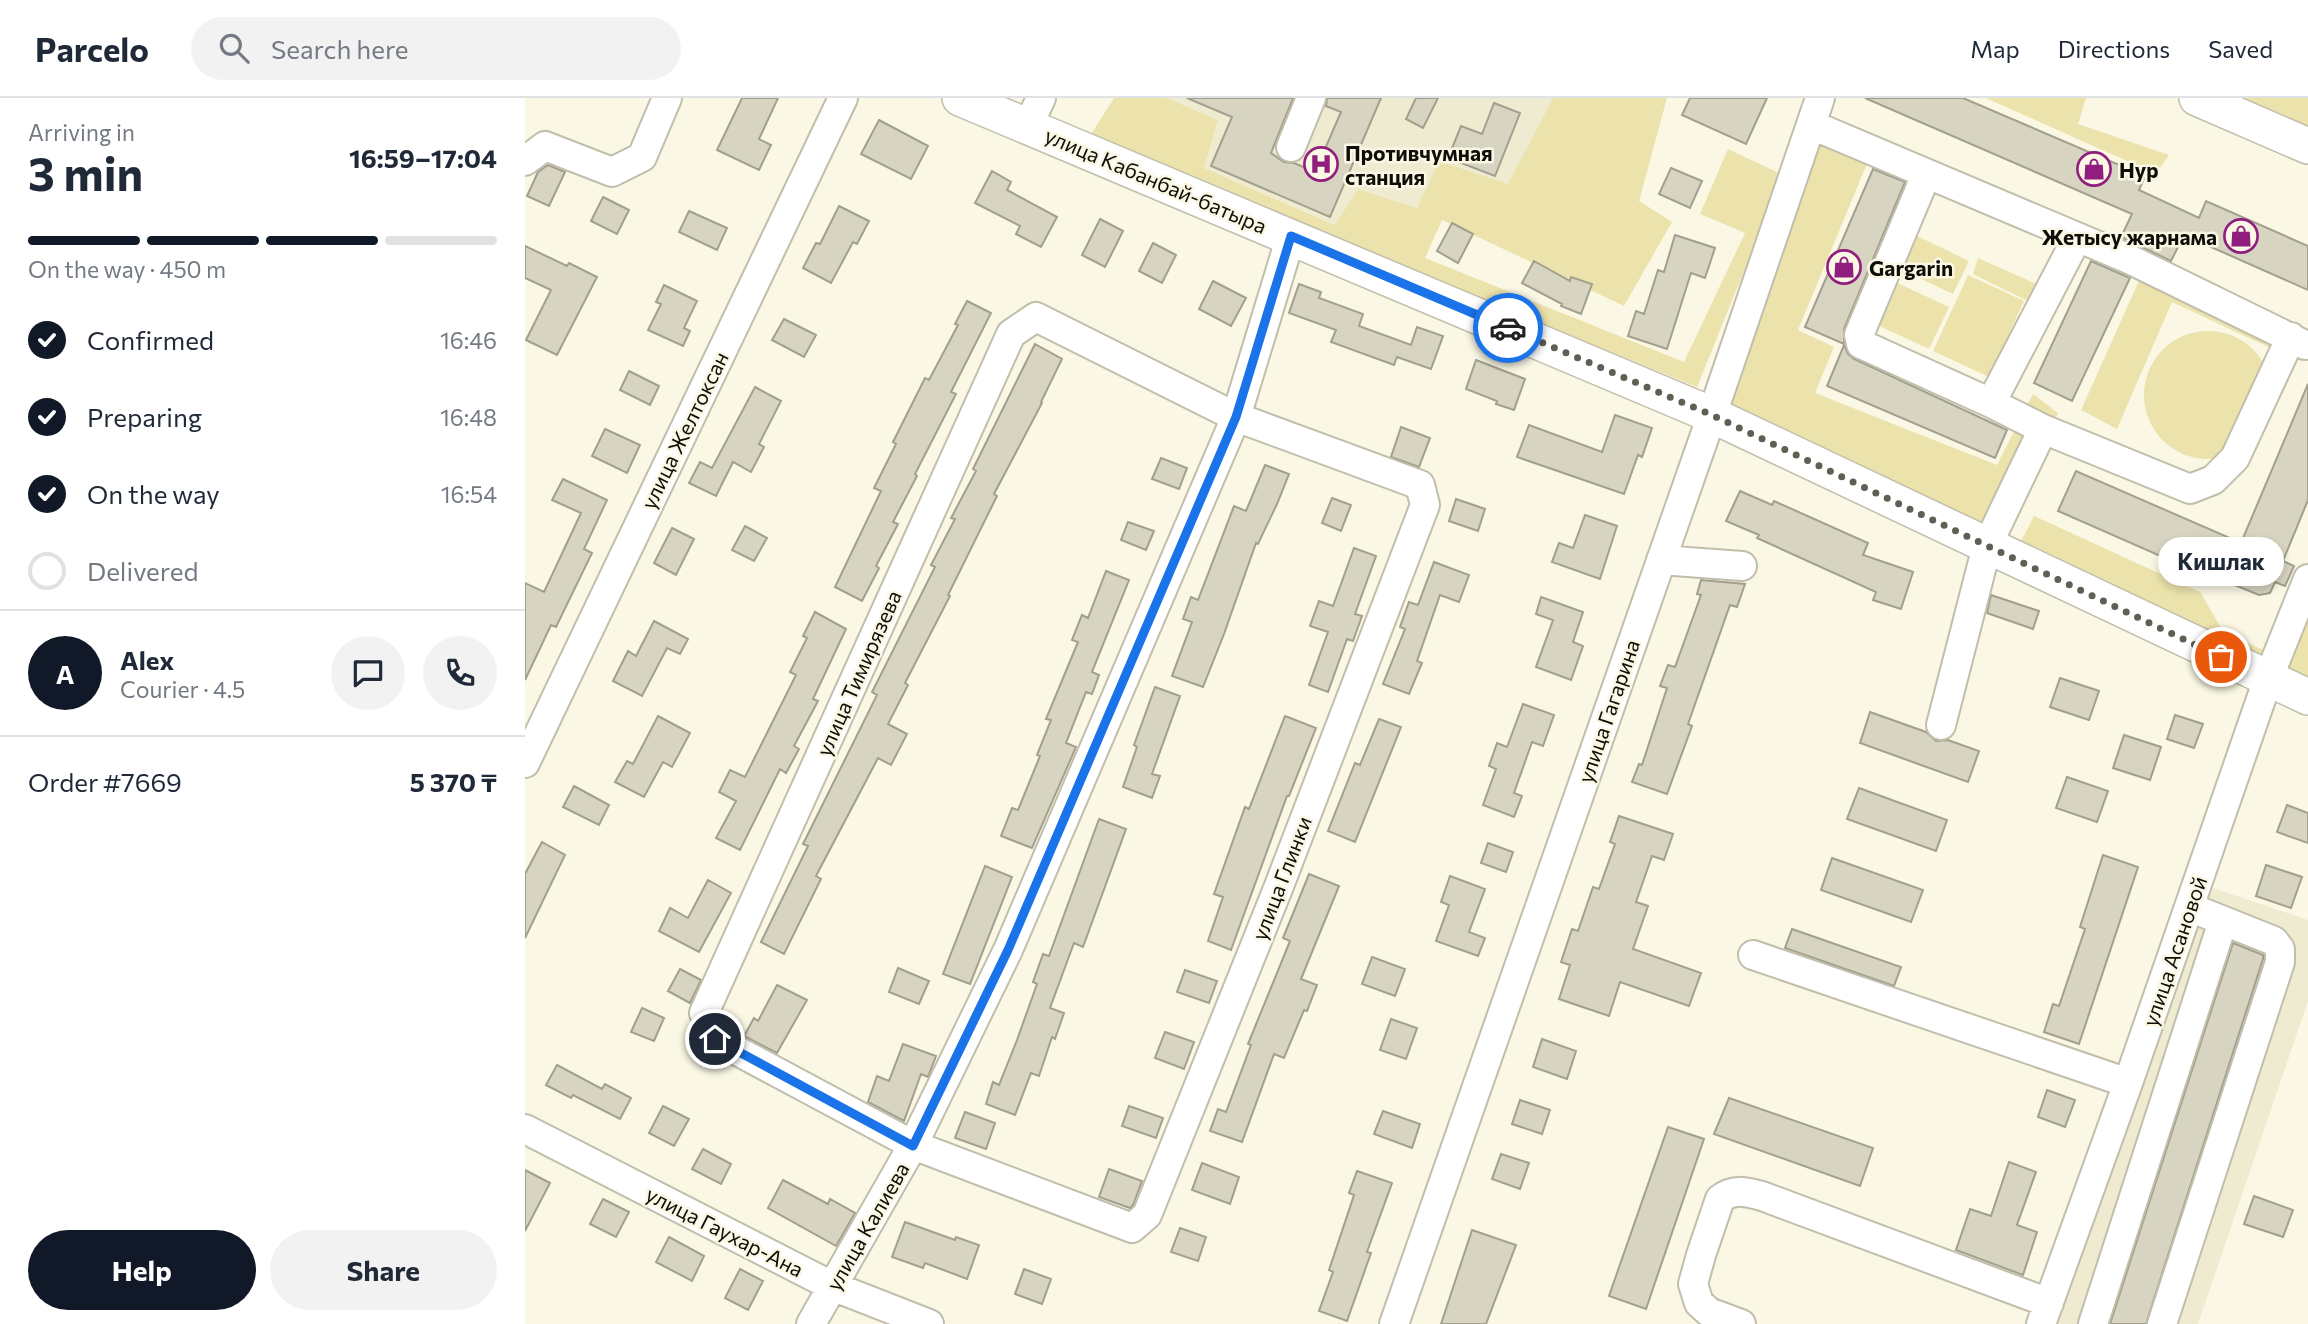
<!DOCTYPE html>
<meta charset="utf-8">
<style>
:root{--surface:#fff;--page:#f2f2f3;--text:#1f2937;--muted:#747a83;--line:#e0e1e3;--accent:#111827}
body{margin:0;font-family:Commissioner,sans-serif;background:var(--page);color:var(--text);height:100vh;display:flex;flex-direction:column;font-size:26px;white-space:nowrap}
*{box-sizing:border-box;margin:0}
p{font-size:23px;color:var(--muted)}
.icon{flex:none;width:38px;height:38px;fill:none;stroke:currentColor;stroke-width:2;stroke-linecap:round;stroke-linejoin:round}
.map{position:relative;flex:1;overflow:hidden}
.sheet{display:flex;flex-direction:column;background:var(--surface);width:525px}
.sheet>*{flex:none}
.pin{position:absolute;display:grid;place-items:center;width:60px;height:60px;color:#fff;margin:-30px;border:4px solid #fff;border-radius:50%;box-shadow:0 2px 7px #0007}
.courier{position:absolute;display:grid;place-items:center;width:70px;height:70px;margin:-35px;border:5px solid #1a73e8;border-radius:50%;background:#fff;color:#222;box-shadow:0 2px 9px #0007}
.bubble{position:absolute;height:49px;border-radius:24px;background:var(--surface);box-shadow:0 4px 10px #0003;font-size:23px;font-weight:700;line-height:49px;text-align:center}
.headline em{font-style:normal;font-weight:700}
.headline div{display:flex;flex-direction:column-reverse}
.headline{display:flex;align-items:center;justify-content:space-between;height:119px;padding:0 28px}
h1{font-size:46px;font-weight:700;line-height:52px}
.bar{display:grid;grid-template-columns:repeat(4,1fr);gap:10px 7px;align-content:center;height:84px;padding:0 28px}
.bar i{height:9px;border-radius:5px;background:var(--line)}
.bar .on{background:var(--accent)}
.bar p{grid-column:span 4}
.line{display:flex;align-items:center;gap:18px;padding:0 28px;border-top:2px solid var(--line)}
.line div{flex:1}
.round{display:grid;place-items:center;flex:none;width:74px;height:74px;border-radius:37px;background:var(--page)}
ol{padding:0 28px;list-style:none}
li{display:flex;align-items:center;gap:21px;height:77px}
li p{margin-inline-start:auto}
li .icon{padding:7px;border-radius:50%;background:var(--accent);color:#fff;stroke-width:4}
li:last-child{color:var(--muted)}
li i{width:38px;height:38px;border:4px solid var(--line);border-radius:50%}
.primary-button{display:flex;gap:14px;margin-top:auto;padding:14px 28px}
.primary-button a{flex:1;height:80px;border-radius:42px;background:var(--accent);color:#fff;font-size:28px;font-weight:700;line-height:80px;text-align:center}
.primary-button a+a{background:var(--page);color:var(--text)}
header{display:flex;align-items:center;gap:42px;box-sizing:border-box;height:98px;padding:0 35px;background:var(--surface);border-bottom:2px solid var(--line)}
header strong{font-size:33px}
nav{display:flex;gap:38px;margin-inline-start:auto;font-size:24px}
.search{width:490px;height:63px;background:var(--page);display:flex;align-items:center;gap:18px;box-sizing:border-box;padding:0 24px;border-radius:38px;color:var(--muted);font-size:26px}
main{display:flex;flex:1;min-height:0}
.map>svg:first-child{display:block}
</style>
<header>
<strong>Parcelo</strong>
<div class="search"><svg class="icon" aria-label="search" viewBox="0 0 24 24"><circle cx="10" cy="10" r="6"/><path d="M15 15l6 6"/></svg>Search here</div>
<nav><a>Map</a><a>Directions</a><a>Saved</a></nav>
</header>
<main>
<section class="sheet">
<div class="headline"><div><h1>3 min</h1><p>Arriving in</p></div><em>16:59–17:04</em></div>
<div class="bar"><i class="on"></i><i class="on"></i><i class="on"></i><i></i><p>On the way · 450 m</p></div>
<ol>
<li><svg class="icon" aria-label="check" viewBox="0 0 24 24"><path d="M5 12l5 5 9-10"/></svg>Confirmed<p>16:46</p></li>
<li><svg class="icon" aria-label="check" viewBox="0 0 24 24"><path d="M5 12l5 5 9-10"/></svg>Preparing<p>16:48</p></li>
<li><svg class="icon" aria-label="check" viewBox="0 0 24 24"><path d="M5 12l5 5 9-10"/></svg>On the way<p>16:54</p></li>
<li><i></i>Delivered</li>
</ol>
<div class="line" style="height:126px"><b class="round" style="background:var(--accent);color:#fff">A</b><div><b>Alex</b><p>Courier · 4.5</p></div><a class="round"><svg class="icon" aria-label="chat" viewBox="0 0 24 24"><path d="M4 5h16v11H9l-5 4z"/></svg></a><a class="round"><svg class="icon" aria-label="phone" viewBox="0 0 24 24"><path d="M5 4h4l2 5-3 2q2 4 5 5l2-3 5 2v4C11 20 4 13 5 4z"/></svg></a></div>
<div class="line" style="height:91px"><div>Order #7669</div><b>5 370 ₸</b></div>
<div class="primary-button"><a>Help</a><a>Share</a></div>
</section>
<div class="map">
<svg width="1783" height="1226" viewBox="0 0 1783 1226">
<rect width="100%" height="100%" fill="#faf7e4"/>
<!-- built -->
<path fill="#efebd1" d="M642,0H1028L983,87L914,63L892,110L833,91L811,127L679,70L693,22Z
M1682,788L1783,822V903L1673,1226H1532Z"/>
<!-- green -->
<path fill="#ece3ac" d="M589,0H642L693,22L679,70L810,127L833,91L892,110L914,63L983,86L1028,0H1142L1114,103L1147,124L1099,208L917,122L900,160L1159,264L1220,135L1175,116L1203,51L1258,77L1172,289L563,41Z
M1461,0H1561L1553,26L1644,57L1631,76Z
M1700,0H1783V37Z
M1296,17L1353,39L1273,232L1309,249L1290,295L1472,367L1508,296L1533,315L1478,446L1194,313Z
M1390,137L1444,163L1428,196L1375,171Z
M1453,160L1518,189L1509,206L1448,176Z
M1656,175L1767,260L1647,204L1592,331L1556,312L1617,176Z
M1443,177L1499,203L1464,279L1408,253Z
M1368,183L1424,209L1404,251L1348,225Z
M1619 297a64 64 0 1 1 128 0a64 64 0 1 1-128 0Z
M1509,418L1675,494L1699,535L1741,553L1735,569L1492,451Z
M1778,519L1783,521V591L1756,577Z"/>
<!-- building -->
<path fill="#d7d4c1" stroke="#a29f8e" stroke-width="2" d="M217,0H253L234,41L246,47L234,72L192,52Z
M662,0H768L746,55L759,64L769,65L790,74L816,14L801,8L802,0H856L805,119L686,68L707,19Z
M891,0H913L898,30L881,21Z
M1165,0H1242L1221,46L1157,17Z
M1340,0H1438L1620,78L1614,92L1674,120L1681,103L1783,148V192L1659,137L1646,163L1596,139L1607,116Z
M969,5L995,15L970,78L923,60L936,28L957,36Z
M354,22L403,48L386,81L336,56Z
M23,67L40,74L24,108L2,98L13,74Z
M1146,70L1177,83L1165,110L1134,96Z
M1348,71L1380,84L1319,231V246L1280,229Z
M467,73L486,84L482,92L532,119L516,149L491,136L495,128L450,105Z
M78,99L104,112L92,136L66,123Z
M314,108L344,123L332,146L328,144L306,185L278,170L291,145L295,146Z
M164,113L202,130L192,152L154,134Z
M575,121L598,133L580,169L557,157Z
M927,125L948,136L933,165L912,153Z
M1150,137L1190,150L1180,180L1166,175L1142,251L1103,238L1111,213L1119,216L1133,172L1139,174Z
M628,145L651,157L637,185L614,173Z
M0,148L42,168L44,165L72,179L32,257L1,242L26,192L0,180Z
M1009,163L1045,183L1046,179L1067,186L1056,216L1036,208L1037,206L997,185Z
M1566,163L1605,180L1547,303L1509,285Z
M688,183L721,200L706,228L674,211Z
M774,186L796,194L794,200L838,216L834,228L886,247L892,229L918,238L906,271L872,259L869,267L806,244L811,232L764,215Z
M139,187L172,203L159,230L165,233L158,248L123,232L136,206L131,204Z
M442,203L466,215L426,294L431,296L390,376L392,378L368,424L373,426L351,468L354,470L337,503L310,489L356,393L349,390L371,346L368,344L400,280L404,282L433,227L430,226Z
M259,221L291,237L279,259L247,242Z
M510,246L537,261L516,304L517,305L469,396L472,398L423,497L425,498L380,585L383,587L363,626L382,636L366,667L353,660L291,778L296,781L259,856L236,844L283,748L278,746L352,597L347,594L410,469L406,467L430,421L426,420L451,373L448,371Z
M1319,247L1323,256L1329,261L1482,332L1470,360L1302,288Z
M951,262L1000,281L989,312L971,306L972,303L941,291Z
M104,273L134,288L125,307L95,292Z
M1783,286V402L1758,463L1769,468L1760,488L1750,484L1745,495L1734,497L1700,483L1699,486L1533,413L1551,373L1716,445Z
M230,289L256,303L234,346L239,349L226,374L208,364L191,398L164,385L175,364L187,370Z
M1090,317L1127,330L1117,359L1113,357L1099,396L992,359L1004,327L1077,354Z
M876,329L905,340L894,369L866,359Z
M80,331L115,347L102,375L67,358Z
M636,360L662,370L654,391L627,381Z
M740,367L764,376L752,406L733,446L731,445L699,536L678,589L647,578L667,524L658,521L666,499L673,502L709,408L721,413Z
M38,381L82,402L59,451L67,455L31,529L26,527L0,582V485L19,494L56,415L27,402Z
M1215,393L1247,407L1249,403L1343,445L1338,457L1388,474L1376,511L1348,502L1351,494L1232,440L1234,437L1201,423Z
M807,400L826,407L816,433L797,425Z
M931,401L960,411L953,433L924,423Z
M1060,417L1092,428L1075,481L1027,464L1034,445L1048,450Z
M603,424L629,433L621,452L596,442Z
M220,428L242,440L229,463L207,452Z
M147,430L169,441L151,477L129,465Z
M829,450L851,458L830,516L837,518L828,543L822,541L803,594L784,587L803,534L785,528L794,503L808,508Z
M909,464L944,477L934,504L915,497L892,563L897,565L884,596L858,586L880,531L875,529L884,504L893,507Z
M581,473L604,482L567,574L574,577L567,596L561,594L541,645L551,649L507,750L476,738L487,710L493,712L515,658L512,657L526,622L521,621L553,544L547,542L557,517L563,520Z
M1176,482L1220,486L1212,509L1205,507L1163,626L1167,628L1142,696L1107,684L1114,666L1117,667L1142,590L1135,588L1143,567L1150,569L1176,497L1172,496Z
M1466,497L1514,513L1508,531L1462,515Z
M1016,499L1058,514L1048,544L1058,548L1046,582L1011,569L1028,522L1011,516Z
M290,514L321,531L288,601L293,603L269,648L274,651L261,675L255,671L215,752L191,740L211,703L194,694L205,672L220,679L271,577L265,574L282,540L278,538Z
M129,523L163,541L155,556L142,550L117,598L88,583L103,553L111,558Z
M1535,580L1574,593L1564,622L1525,609Z
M630,589L655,598L627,676L635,678L627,700L598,689L612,649L609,647Z
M998,606L1029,617L1018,648L1007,644L989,695L997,698L989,719L958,707L971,671L964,668L972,645L982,649Z
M1345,614L1401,634L1411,643L1423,642L1454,653L1443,684L1335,645Z
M1650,617L1678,626L1669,650L1642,641Z
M133,618L165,635L147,669L138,664L119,699L90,684L102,663L108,666Z
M760,618L791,630L764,698H762L706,852L683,843L698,799L689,796L720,709L724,711Z
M854,621L876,629L830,744L803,733L830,665L835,667Z
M1599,637L1636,649L1625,682L1588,670Z
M1542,679L1583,693L1572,724L1531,710Z
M49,688L84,707L74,727L38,709Z
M1334,690L1422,722L1411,753L1322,721Z
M1762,707L1783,715V745L1752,734Z
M1094,718L1148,736L1139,762L1127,758L1111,804L1123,808L1108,851L1176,875L1164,908L1095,884L1084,918L1034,901L1045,867L1036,864L1047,831L1053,833L1068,789L1074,791L1090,746L1085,744Z
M574,721L601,731L558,849L549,845L525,910L539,915L530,941L527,939L514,978L506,975L490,1017L461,1006L468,984L474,987L492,942L512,886L508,884L518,856L524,858Z
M17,744L40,757L0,840V776Z
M963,745L988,754L981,774L956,765Z
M1578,757L1613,769L1554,946L1519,934L1528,906L1534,908L1560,831L1555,829Z
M1307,760L1398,792L1386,824L1296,792Z
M1741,767L1777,779L1766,810L1731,798Z
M460,768L487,779L445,886L418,876Z
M784,776L814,788L776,881L792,887L782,913L779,912L759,960L749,956L717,1044L685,1033L693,1011L701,1014L726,947L723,946L765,843L758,840Z
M925,778L960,791L944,834L960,840L953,858L911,843L924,807L916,804Z
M183,782L206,795L174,854L134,833L145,810L163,820Z
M1267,831L1376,869L1369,888L1260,850Z
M1708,845L1738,857V861L1621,1226H1585Z
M847,859L880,871L870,898L837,886Z
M373,870L404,883L394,906L364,894Z
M155,871L176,882L165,905L143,893Z
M660,872L692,883L684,905L652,894Z
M252,887L282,902L252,955L219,938L229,920L233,923Z
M117,910L139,920L129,943L106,934Z
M866,921L892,930L881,961L855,952Z
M640,934L669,944L659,971L630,960Z
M1017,941L1051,953L1042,981L1008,969Z
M378,946L411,958L403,979L396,976L379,1023L343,1004L352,978L364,983Z
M32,967L77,991L80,986L106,1000L95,1021L48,997L46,1000L21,987Z
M1522,992L1550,1002L1540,1029L1513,1019Z
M1204,1000L1348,1050L1335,1088L1189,1036Z
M995,1002L1025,1012L1017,1036L987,1026Z
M138,1008L164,1021L149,1048L124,1035Z
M604,1008L638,1020L631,1040L597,1028Z
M858,1013L895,1026L887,1050L849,1036Z
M440,1014L470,1025L461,1051L430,1040Z
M1143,1029L1179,1041L1121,1211L1084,1198Z
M178,1051L206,1066L196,1086L167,1071Z
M976,1056L1004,1065L995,1091L967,1081Z
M1484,1064L1511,1074L1492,1127L1512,1134L1498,1177L1431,1152L1445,1111L1466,1118Z
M677,1065L714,1079L705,1106L667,1092Z
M584,1071L617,1083L608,1107L605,1110L574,1099Z
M0,1072L25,1085L0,1133Z
M832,1073L867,1085L842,1154L846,1155L822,1223L794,1213L808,1174L804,1172L829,1097L824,1095Z
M258,1082L303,1106L305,1101L330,1115L311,1148L243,1110Z
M1729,1098L1768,1112L1758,1139L1719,1126Z
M78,1101L104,1114L91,1139L65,1126Z
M380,1124L430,1142L431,1139L454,1147L442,1181L400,1165L398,1170L367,1159Z
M655,1130L681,1139L673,1163L646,1154Z
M947,1132L991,1147L961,1226H916Z
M144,1139L179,1158L167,1183L131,1164Z
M215,1171L238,1183L223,1212L200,1200Z
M499,1171L526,1181L517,1206L490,1196Z"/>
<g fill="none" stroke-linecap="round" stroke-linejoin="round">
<!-- minor casing -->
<g stroke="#c1beac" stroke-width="32">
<path id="minor" d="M1287,27L1604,161L1780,247
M503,28L516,0
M766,49L786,0
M0,63L20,48L87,74L117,59L142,0
M1401,77L1334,237L1336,246L1466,305L1552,140
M511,219L711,319L895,387L900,407L754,788L622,1117L607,1130L388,1047L190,941L179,915L486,236Z
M1466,305L1518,331
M1136,462L1217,468
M1416,627L1462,448L1518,331L1665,391L1688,382L1710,360L1766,239
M0,665L318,0
M1228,857L1603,985
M0,1031L307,1188L404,1226
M286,1226L388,1047L483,852L711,319L766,138
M869,1226L1187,317L1295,0
M1216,1226L1184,1214L1174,1205L1168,1186L1176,1157L1195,1101C1209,1090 1221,1094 1237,1098L1524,1205
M1516,1226L1603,985L1743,581L1783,481
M1568,1226L1698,823
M1637,1226L1755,864V851L1749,843L1664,809"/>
</g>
<!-- major casing -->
<g stroke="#c1beac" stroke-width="38">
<path id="major" d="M435,0L1187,317L1783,599
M1672,0L1783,48"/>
</g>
<!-- minor -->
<use href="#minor" stroke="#fff" stroke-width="28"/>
<!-- major -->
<use href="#major" stroke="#fff" stroke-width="35"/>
</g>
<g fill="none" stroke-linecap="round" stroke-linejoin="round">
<!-- done -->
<path stroke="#615f54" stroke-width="7" stroke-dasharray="0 12.6" d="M983,230L1187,317L1696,559"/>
<!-- route -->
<path stroke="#1a73e8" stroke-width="9" d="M190,941L388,1048L483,852L711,319L766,138L983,230"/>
</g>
<!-- icons -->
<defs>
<g id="hospital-ring" transform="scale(1.75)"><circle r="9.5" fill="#faf7e4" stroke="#911e7e" stroke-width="1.5"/><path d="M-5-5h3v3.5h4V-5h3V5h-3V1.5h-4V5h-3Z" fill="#911e7e"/></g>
<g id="shop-ring" transform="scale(1.75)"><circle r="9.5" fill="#faf7e4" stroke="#911e7e" stroke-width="1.5"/><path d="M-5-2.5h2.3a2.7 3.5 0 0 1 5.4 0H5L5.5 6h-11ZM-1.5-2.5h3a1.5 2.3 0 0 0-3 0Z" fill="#911e7e"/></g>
</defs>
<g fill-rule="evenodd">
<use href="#hospital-ring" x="796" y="66"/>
<use href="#shop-ring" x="1569" y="71"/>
<use href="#shop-ring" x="1716" y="138"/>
<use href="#shop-ring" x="1319" y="169"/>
</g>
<g text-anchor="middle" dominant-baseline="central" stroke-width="5" stroke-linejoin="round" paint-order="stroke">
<!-- poi labels -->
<g font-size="21" font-weight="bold" fill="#0e0d07" stroke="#faf7e4" text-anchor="start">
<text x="820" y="54">Противчумная<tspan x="820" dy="24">станция</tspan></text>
<text x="1594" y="71">Нур</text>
<text x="1692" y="138" text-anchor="end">Жетысу жарнама</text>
<text x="1344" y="169">Gargarin</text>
</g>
<!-- street labels -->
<g font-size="21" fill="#0e0d07" stroke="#faf7e4">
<text transform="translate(631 82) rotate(23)">улица Кабанбай-батыра</text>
<text transform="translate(159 332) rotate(-64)">улица Желтоксан</text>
<text transform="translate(333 575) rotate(-66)">улица Тимирязева</text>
<text transform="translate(1083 613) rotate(-71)">улица Гагарина</text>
<text transform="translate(756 780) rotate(-69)">улица Глинки</text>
<text transform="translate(1649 853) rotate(-71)">улица Асановой</text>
<text transform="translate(342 1128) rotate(-60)">улица Калиева</text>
<text transform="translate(200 1133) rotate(27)">улица Гаухар-Ана</text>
</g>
</g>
</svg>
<div class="pin" style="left:1696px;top:559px;background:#ea580c"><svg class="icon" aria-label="bag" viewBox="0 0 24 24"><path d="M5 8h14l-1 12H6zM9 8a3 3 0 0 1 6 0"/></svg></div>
<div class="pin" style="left:190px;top:941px;background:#1f2937"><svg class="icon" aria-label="home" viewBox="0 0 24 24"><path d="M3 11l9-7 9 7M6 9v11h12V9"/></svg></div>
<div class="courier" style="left:983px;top:230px"><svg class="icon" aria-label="car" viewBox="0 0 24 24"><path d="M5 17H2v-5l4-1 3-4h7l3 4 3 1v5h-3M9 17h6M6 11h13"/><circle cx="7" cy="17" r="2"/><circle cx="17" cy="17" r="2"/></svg></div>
<div class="bubble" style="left:1633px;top:439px;width:126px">Кишлак</div>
</div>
</main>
